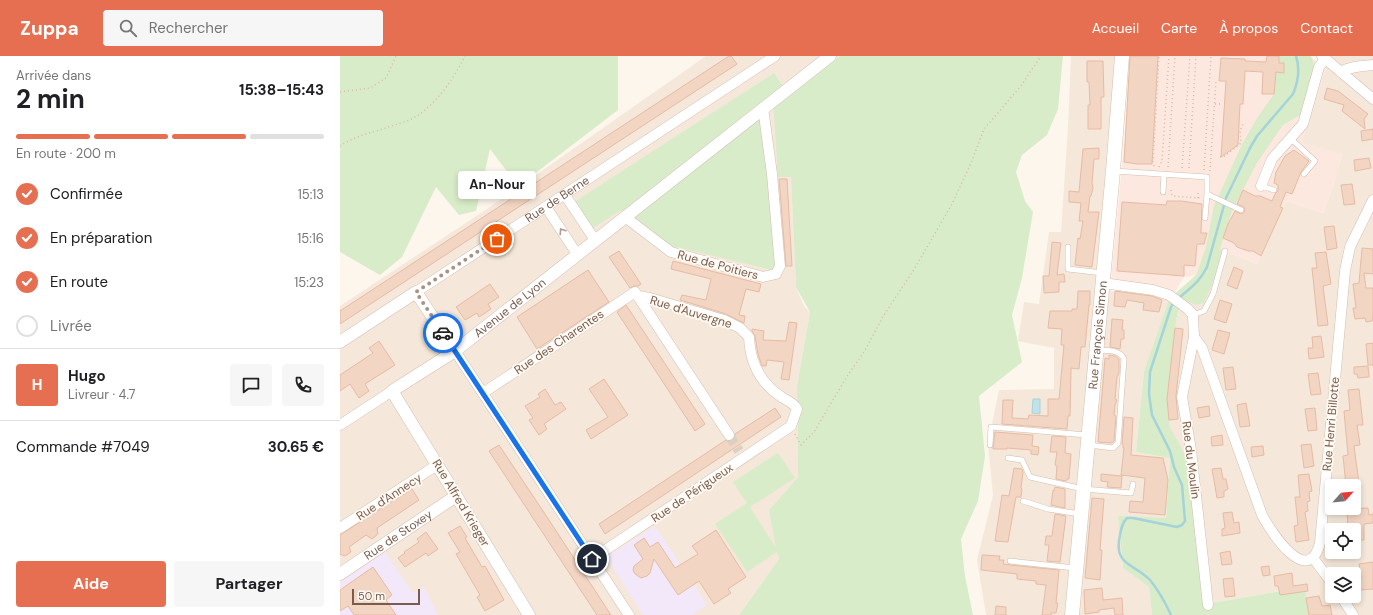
<!DOCTYPE html>
<html lang="fr">
<meta charset="utf-8">
<style>
:root{--surface:#fff;--page:#f6f6f6;--text:#202124;--muted:#757577;--line:#e0e0e0;--accent:#e76f51}
body{margin:0;font-family:"DM Sans",sans-serif;background:var(--page);color:var(--text);height:100vh;display:flex;flex-direction:column;font-size:15px;white-space:nowrap}
*{box-sizing:border-box;margin:0}
p{font-size:13px;color:var(--muted)}
.icon{flex:none;width:22px;height:22px;fill:none;stroke:currentColor;stroke-width:2;stroke-linecap:round;stroke-linejoin:round}
.map{position:relative;flex:1;overflow:hidden}
.details{display:flex;flex-direction:column;background:var(--surface);width:340px}
.details>*{flex:none}
.needle{width:26px;rotate:63deg}
.controls{position:absolute;left:985px;top:423px;display:grid;gap:8px}
.controls a{display:grid;place-items:center;width:36px;height:36px;border-radius:4px;background:var(--surface);box-shadow:0 2px 6px #0003;font-size:20px}
.scale{position:absolute;left:12px;bottom:10px;width:68px;box-sizing:border-box;padding-left:4px;border:2px solid #7a5c4d;border-top:0;font-size:11px;line-height:14px;white-space:nowrap;color:#7a5c4d;-webkit-text-stroke:3px #fffaf3;paint-order:stroke}
.pin{position:absolute;display:grid;place-items:center;width:34px;height:34px;color:#fff;margin:-17px;border:2px solid #fff;border-radius:50%;box-shadow:0 1px 4px #0007}
.courier{position:absolute;display:grid;place-items:center;width:40px;height:40px;margin:-20px;border:3px solid #1a73e8;border-radius:50%;background:#fff;color:#222;box-shadow:0 1px 5px #0007}
.bubble{position:absolute;height:28px;border-radius:4px;background:var(--surface);box-shadow:0 2px 6px #0003;font-size:13px;font-weight:700;line-height:28px;text-align:center}
.summary em{font-style:normal;font-weight:700}
.summary div{display:flex;flex-direction:column-reverse}
.summary{display:flex;align-items:center;justify-content:space-between;height:68px;padding:0 16px}
h1{font-size:26px;font-weight:700;line-height:30px}
.bar{display:grid;grid-template-columns:repeat(4,1fr);gap:6px 4px;align-content:center;height:48px;padding:0 16px}
.bar i{height:5px;border-radius:3px;background:var(--line)}
.bar .active{background:var(--accent)}
.bar p{grid-column:span 4}
.line{display:flex;align-items:center;gap:10px;padding:0 16px;border-top:1px solid var(--line)}
.line div{flex:1}
.round{display:grid;place-items:center;flex:none;width:42px;height:42px;border-radius:4px;background:var(--page)}
ol{padding:0 16px;list-style:none}
li{display:flex;align-items:center;gap:12px;height:44px}
li p{margin-inline-start:auto}
li .icon{padding:4px;border-radius:50%;background:var(--accent);color:#fff;stroke-width:4}
li:last-child{color:var(--muted)}
li i{width:22px;height:22px;border:2px solid var(--line);border-radius:50%}
.action{display:flex;gap:8px;margin-top:auto;padding:8px 16px}
.action a{flex:1;height:46px;border-radius:4px;background:var(--accent);color:#fff;font-size:16px;font-weight:700;line-height:46px;text-align:center}
.action a+a{background:var(--page);color:var(--text)}
header{display:flex;align-items:center;gap:24px;box-sizing:border-box;height:56px;padding:0 20px;background:var(--accent);color:#fff}
header strong{font-size:19px}
nav{display:flex;gap:22px;margin-inline-start:auto;font-size:14px}
.search{width:280px;height:36px;background:var(--page);display:flex;align-items:center;gap:10px;box-sizing:border-box;padding:0 14px;border-radius:4px;color:var(--muted);font-size:15px}
main{display:flex;flex:1;min-height:0}
.map>svg:first-child{display:block}
</style>
<header>
<strong>Zuppa</strong>
<div class="search"><svg class="icon" aria-label="search" viewBox="0 0 24 24"><circle cx="10" cy="10" r="6"/><path d="M15 15l6 6"/></svg>Rechercher</div>
<nav><a>Accueil</a><a>Carte</a><a>À propos</a><a>Contact</a></nav>
</header>
<main>
<section class="details">
<div class="summary"><div><h1>2 min</h1><p>Arrivée dans</p></div><em>15:38–15:43</em></div>
<div class="bar"><i class="active"></i><i class="active"></i><i class="active"></i><i></i><p>En route · 200 m</p></div>
<ol>
<li><svg class="icon" aria-label="check" viewBox="0 0 24 24"><path d="M5 12l5 5 9-10"/></svg>Confirmée<p>15:13</p></li>
<li><svg class="icon" aria-label="check" viewBox="0 0 24 24"><path d="M5 12l5 5 9-10"/></svg>En préparation<p>15:16</p></li>
<li><svg class="icon" aria-label="check" viewBox="0 0 24 24"><path d="M5 12l5 5 9-10"/></svg>En route<p>15:23</p></li>
<li><i></i>Livrée</li>
</ol>
<div class="line" style="height:72px"><b class="round" style="background:var(--accent);color:#fff">H</b><div><b>Hugo</b><p>Livreur · 4.7</p></div><a class="round"><svg class="icon" aria-label="chat" viewBox="0 0 24 24"><path d="M4 5h16v11H9l-5 4z"/></svg></a><a class="round"><svg class="icon" aria-label="phone" viewBox="0 0 24 24"><path d="M5 4h4l2 5-3 2q2 4 5 5l2-3 5 2v4C11 20 4 13 5 4z"/></svg></a></div>
<div class="line" style="height:52px"><div>Commande #7049</div><b>30.65 €</b></div>
<div class="action"><a>Aide</a><a>Partager</a></div>
</section>
<div class="map">
<svg width="1033" height="559" viewBox="0 0 1033 559">
<rect width="100%" height="100%" fill="#fdf6ec"/>
<!-- residential -->
<path fill="#f5e8da" fill-rule="evenodd" d="M366,0H500L448,38L438,121L451,120L456,231L464,250L470,256L457,330L458,421L429,454L439,503L399,559H0V250L153,149Z
M731,0H782L762,234L829,243L804,315L796,396L830,402L826,463L778,461L783,512L809,531L812,559H646L637,504L653,439L648,387L659,334L714,333V292L678,285L684,246L699,248L709,176H721L728,71Z
M982,0H1033V559H970L963,531L872,547L830,371L827,342L835,272L838,255L845,245L856,249L887,196L917,208L946,145L983,157L993,130L1002,98L944,88ZM992,430H1014V452H992ZM992,474H1014V496H992ZM992,518H1014V540H992Z"/>
<!-- commercial -->
<path fill="#fde8e0" d="M790,0H969L986,13L962,87L1002,98L993,130L983,157L946,145L917,208L868,189L856,219L847,221H844L832,240L814,230L771,223L784,89Z"/>
<!-- education -->
<path fill="#f3e8fa" d="M315,470L367,549L352,559H303L266,501Z
M45,496L73,537L84,531L98,559H0V526Z"/>
<!-- green -->
<path fill="#d8ecc9" d="M0,0H278V54L193,119L169,118L150,93L136,155L119,159L96,131L62,201L40,219L0,196Z
M500,0H723L718,53L707,79L682,99L676,116L685,145L693,156L682,222L672,259L682,306L639,340L645,400L638,445L621,483L625,520L633,559H399L439,503L437,496L407,516L375,468L407,447L393,426L438,397L455,422L410,451L436,492L429,454L458,421L457,330L470,256L456,231L451,121H438L433,42L419,50L429,122L436,215L328,189L281,154L253,172L234,146L434,17L448,38Z
M939,0H971L976,12L960,59L943,69L917,107L892,155L880,193L887,196L864,247L856,249L845,245L838,255L835,272L827,342L830,371L859,424L864,485L872,547L964,531L970,559H812L809,531L783,512L778,460L826,462L830,402L796,396L804,315L829,243L856,219L866,191L874,149L879,139L902,88L919,59L934,38L936,16L944,17V8L939,7Z"/>
<!-- water -->
<path fill="#bfe3e8" stroke="#a5d3da" d="M693,343H700V358L692,357Z"/>
<g fill="none" stroke-linecap="round" stroke-linejoin="round">
<!-- stream -->
<path stroke="#a5d3da" stroke-width="2.5" d="M838,243C851,231 859,227 867,211L886,142L910,92L917,80L953,38C958,26 960,12 956,0
M831,559C825,546 819,535 810,524C794,507 773,510 780,479C781,473 782,467 787,462H793L837,471L842,469L845,465L842,429L834,411L830,395L812,359L809,338L810,316L831,251L834,246"/>
</g>
<!-- building -->
<path fill="#f3d5c3" stroke="#e6bba3" d="M389,0H391L397,8L0,268V255Z
M790,0H818L812,108H797L784,106Z
M927,0H939V7H944V17L936,16L934,38H922L923,16L905,15L903,48H900L898,89L881,101L886,25H879L881,2L905,3V5L926,6Z
M747,5H763L764,41H761V73H748V49H750L749,26H747Z
M987,32L998,35L1028,58L1024,63L1025,73L1002,55L1004,49L984,43Z
M1033,73V83L1022,85L1021,75Z
M759,92V103H754L752,127L753,132L751,140H750L748,156H759L752,211L735,209L738,182L740,183L743,165H739L741,147L729,146V135L739,136L743,93Z
M954,94L969,105L961,116L952,138L946,136L940,151L943,152L921,200L913,195H908L897,191L894,187L883,182L888,168L895,155L901,158L905,155L904,151L897,148L903,134L915,140H920L932,145L935,138L938,135V129L934,127L936,116L945,100Z
M1029,102L1031,112L1015,115L1014,104Z
M439,123H447L452,210H446Z
M1012,128L1015,148L1004,149L1001,129Z
M827,145H841L862,148L861,177H867L864,188H857L855,210L844,209V220L777,215L782,146L826,149Z
M994,170L997,192L987,194L984,171Z
M712,186L721,187L717,219L724,218L725,226H719V236L704,237L703,220H709Z
M1022,192L1033,193V218L1024,217L1026,232H1033V263L1032,265L1026,266L1025,262L1015,263L1013,252H1016L1013,228L1019,227Z
M279,195L301,228L298,230H294L290,232L269,201Z
M986,196L991,228L983,230L988,269L978,270L972,212H977L975,197Z
M333,205L421,228L419,236L406,233L399,259L405,260L404,267L386,258L340,244L342,239L366,244L371,223L331,213Z
M894,211L903,215L897,233L887,229Z
M248,214L269,246L197,293L177,261Z
M150,228L159,241L148,248L151,253L139,261L137,257L125,264L116,251Z
M738,235H750V249H749L745,291H741L739,313L731,312L730,360H728L727,373L662,368L663,344H673L672,362L688,363L689,359L708,360V343H719L724,289H721L722,273L708,272L710,255H732V253H737Z
M775,235L812,240L822,244L819,256L803,254L804,247L787,244L785,251L774,250Z
M880,244L892,248L886,267L874,263Z
M286,249L365,368L355,375L277,256Z
M772,263L783,264L782,274H784V283H781L780,293L770,291Z
M449,266L457,267L449,324L441,323L444,306L427,304L426,310H422L418,298L415,280L412,275V273L424,275L423,284L446,285Z
M835,272L843,273L836,340L838,363L829,364L827,343Z
M878,274L890,277L884,298L872,294Z
M981,280L984,301L969,303L968,292H973L972,281Z
M39,285L55,309L25,328L29,335L19,342L10,328L0,335V319L33,297L29,292Z
M1033,287V309H1028L1026,288Z
M769,299L775,300L779,303V317L777,321L775,343L777,344L775,349L774,359L776,360L774,385L772,387L758,386L765,302L769,303Z
M1028,310L1029,321L1018,322L1017,318H1014V311Z
M893,311L896,333L886,334L883,312Z
M978,317L981,338L971,339L968,318Z
M264,323L288,359L251,383L246,374L268,361L249,333Z
M205,333L215,349L221,346L226,353L204,368L207,373L199,379L189,364L193,362L185,350L200,341L198,338Z
M1019,333L1023,369H1017L1020,389L1014,390L1019,427L1006,429L1003,400L1008,399L1004,355L1010,354L1008,334Z
M906,347L910,370L900,371L897,349Z
M869,350L870,360L859,362L857,352Z
M435,352L441,361L265,478L259,468L386,384L389,385L393,384L395,378Z
M975,352L977,374L968,375L965,353Z
M784,361L793,362L791,399L823,402L828,424L825,459L789,456L790,445L803,446L805,422L781,419L784,392H783V388H782Z
M655,376L693,379L692,390L699,391L698,399L691,398V394L667,392V393H653Z
M882,379L883,389L872,390L871,381Z
M712,380L726,381L725,397L731,398L729,423H727L726,425L716,423L717,410L715,409L717,396H710Z
M971,388L974,410L964,412L961,389Z
M159,389L207,461L271,559H257L189,456L149,395Z
M923,390L924,399L912,401L911,391Z
M674,412L682,413L683,416L681,432L682,433L681,441H676L668,486L655,485L662,439L669,440Z
M881,412L883,423H886L888,433L884,435V441L877,442L872,413Z
M761,418L782,420L781,432L767,431L768,426L761,425Z
M969,418L972,435L969,436L970,445L967,446L968,455L965,456L969,484L956,486L954,470L958,469L955,441H960L958,419Z
M715,431L725,433V452L711,449L713,434L714,435Z
M72,433L79,444L37,472L38,478L32,483L26,479L9,491L11,496L5,500L0,498V479Z
M752,442L764,443L760,494H762L760,524L745,522Z
M1028,452L1029,459L1033,458V467L1024,468V484H1014V474H1008L1007,453Z
M892,456L894,467L899,466L900,477L882,480V473L885,472L883,457Z
M715,458L726,460L720,506L707,505L709,489H705L706,480H712Z
M120,470L127,481L125,482L142,511L145,510L164,544L145,555L137,541L140,539L116,498L120,496L108,477Z
M376,474L406,521L388,533L391,537L374,548L359,525L338,539L314,503L310,517L307,520L301,522L295,518L293,514L294,510L303,503L294,489L304,482L310,491L318,486L335,512L358,498L352,490Z
M86,476L98,493L88,500L86,497L65,511L58,502L65,497L64,496L79,486L77,483Z
M890,495L892,508L882,509L880,497Z
M642,499L660,500L659,504H664L663,508L670,509L719,514L716,547H718L716,557H711V559H702L706,529L696,528V525L677,523V518L641,514Z
M1033,506V533L1020,534L1018,522H1021L1019,508Z
M929,510L930,519L923,520L921,511Z
M33,511L52,539L46,544L56,559H14L8,550L0,555V534Z
M952,517L953,530L967,528L968,535L940,539L938,530H935L934,520Z
M893,522L895,540L885,541L883,523Z
M762,532L763,544L782,542L783,559H775L774,552L759,554V556L745,558L744,534Z
M979,540L982,550L990,549L992,559H969L966,542Z
M656,550L666,551V559H655Z"/>
<g fill="none" stroke-linecap="round" stroke-linejoin="round">
<!-- minor-tunnel -->
<path stroke="#dcd0c4" stroke-width="10" stroke-dasharray="10 5" stroke-linecap="butt" d="M389,379L399,395"/>
<!-- service casing -->
<g stroke="#d1beb0" stroke-width="6">
<path id="service" d="M950,82L975,105L964,118
M774,115L867,121V138L901,154
M921,130L934,134
M823,136L824,118
M865,162L867,138
M728,191V213L763,217
M853,259L864,255L873,238L885,195
M650,389L651,371L747,379
M749,389L773,392L778,387L784,303C780,293 767,295 757,294
M668,402L682,404L690,421L743,433L791,437L793,428
M683,445L708,453L740,458
M670,505L735,512"/>
</g>
<!-- minor casing -->
<g stroke="#d1beb0" stroke-width="11">
<g id="minor">
<path d="M982,0L1033,43"/>
<path d="M1001,16C1010,10 1023,10 1033,9"/>
<path d="M921,130L932,103L963,68L979,11L985,3"/>
<path d="M225,139L255,184"/>
<path d="M206,151L237,198"/>
<path d="M285,161L331,196L423,221L436,218L440,210L432,118L423,52"/>
<path d="M763,227L813,234L829,239L848,253L853,259L854,281L842,341L851,394L868,549"/>
<path id="s1" d="M76,236L435,0"/>
<path d="M854,281L862,292L922,459C931,476 968,533 980,487L1005,215L1010,191L1033,144"/>
<path d="M115,295L289,559"/>
<path d="M143,337L295,236L389,379"/>
<path d="M0,369L52,335"/>
<path d="M0,472L97,409"/>
<path d="M973,502L992,527"/>
<path d="M252,503L451,370L457,353C454,347 448,345 443,342C421,328 410,307 409,281L400,272L384,264L310,242L298,240"/>
<path d="M1001,540L1013,559"/>
</g>
</g>
<!-- tertiary casing -->
<g stroke="#d1beb0" stroke-width="13">
<g id="tertiary">
<path d="M0,286L76,236L115,295"/>
<path id="s2" d="M0,518L116,440"/>
<path id="s3" d="M189,559L52,335L115,295L490,0"/>
</g>
</g>
<!-- secondary casing -->
<g stroke="#d6c0b0" stroke-width="15">
<g id="secondary">
<path id="s4" d="M732,559L773,115L782,0"/>
</g>
</g>
<!-- path -->
<path stroke="#d9b8a5" stroke-width="1.5" stroke-dasharray="1 3" stroke-linecap="butt" d="M0,36L30,32L46,22L56,0
M875,48H883
M0,90C16,79 36,76 54,69C62,67 71,64 77,60C98,46 114,22 125,0
M880,101L885,100L901,87L900,75L903,68
M814,110L813,106L819,0
M819,111L822,105L829,0
M828,111L835,0
M842,112L850,0
M849,112L856,0
M864,114L871,0
M870,115L876,25H877
M831,134V137L833,140L860,142
M858,142V136
M455,378L461,389L474,376L506,322L524,296L544,259L573,215L594,179L612,148L631,107L644,73L681,30L701,0"/>
<!-- service -->
<use href="#service" stroke="#fff" stroke-width="5"/>
<!-- minor -->
<use href="#minor" stroke="#fff" stroke-width="10"/>
<!-- tertiary -->
<use href="#tertiary" stroke="#fff" stroke-width="12"/>
<!-- secondary -->
<use href="#secondary" stroke="#fff" stroke-width="14"/>
</g>
<!-- one-way arrows -->
<defs><path id="oneway-chevron" d="M-2-3.5L2.5 0L-2 3.5" fill="none" stroke-width="1.6" stroke-linecap="round" stroke-linejoin="round"/></defs>
<use stroke="#af9d94" href="#oneway-chevron" transform="translate(222 175) rotate(-123)"/>
<g fill="none" stroke-linecap="round" stroke-linejoin="round">
<!-- done -->
<path stroke="#a89285" stroke-width="4" stroke-dasharray="0 7.2" d="M103,277L76,236L157,183"/>
<!-- route -->
<path stroke="#1a73e8" stroke-width="5" d="M103,277L252,503"/>
</g>
<g text-anchor="middle" dominant-baseline="central" stroke-width="3.5" stroke-linejoin="round" paint-order="stroke">
<!-- street labels -->
<g font-size="12" fill="#7a5c4d" stroke="#fffaf3">
<text stroke="none"><textPath href="#s1" startOffset="169">Rue de Berne</textPath></text>
<text transform="translate(378 209) rotate(15)">Rue de Poitiers</text>
<text stroke="none"><textPath href="#s3" startOffset="407">Avenue de Lyon</textPath></text>
<text transform="translate(351 256) rotate(17)">Rue d'Auvergne</text>
<text stroke="none"><textPath href="#s4" startOffset="281">Rue François Simon</textPath></text>
<text transform="translate(219 286) rotate(-34)">Rue des Charentes</text>
<text transform="translate(991 368) rotate(-85)">Rue Henri Billotte</text>
<text transform="translate(851 404) rotate(83)">Rue du Moulin</text>
<text transform="translate(352 437) rotate(-34)">Rue de Périgueux</text>
<text transform="translate(49 441) rotate(-33)">Rue d'Annecy</text>
<text transform="translate(121 447) rotate(59)">Rue Alfred Krieger</text>
<text stroke="none"><textPath href="#s2" startOffset="70">Rue de Stoxey</textPath></text>
</g>
</g>
</svg>
<div class="controls">
<a><svg class="needle" viewBox="-14 -14 28 28"><path d="M0-13l5 13h-10z" fill="#e53935"/><path d="M0 13l5-13h-10z" fill="#757577"/></svg></a>
<a><svg class="icon" aria-label="locate" viewBox="0 0 24 24"><circle cx="12" cy="12" r="6"/><path d="M12 2v4M12 18v4M2 12h4M18 12h4"/></svg></a>
<a><svg class="icon" aria-label="layers" viewBox="0 0 24 24"><path d="M12 4l9 5-9 5-9-5zM3 14l9 5 9-5"/></svg></a>
</div>
<div class="scale">50 m</div>
<div class="pin" style="left:157px;top:183px;background:#ea580c"><svg class="icon" aria-label="bag" viewBox="0 0 24 24"><path d="M5 8h14l-1 12H6zM9 8a3 3 0 0 1 6 0"/></svg></div>
<div class="pin" style="left:252px;top:503px;background:#1f2937"><svg class="icon" aria-label="home" viewBox="0 0 24 24"><path d="M3 11l9-7 9 7M6 9v11h12V9"/></svg></div>
<div class="courier" style="left:103px;top:277px"><svg class="icon" aria-label="car" viewBox="0 0 24 24"><path d="M5 17H2v-5l4-1 3-4h7l3 4 3 1v5h-3M9 17h6M6 11h13"/><circle cx="7" cy="17" r="2"/><circle cx="17" cy="17" r="2"/></svg></div>
<div class="bubble" style="left:118px;top:115px;width:78px">An-Nour</div>
</div>
</main>
